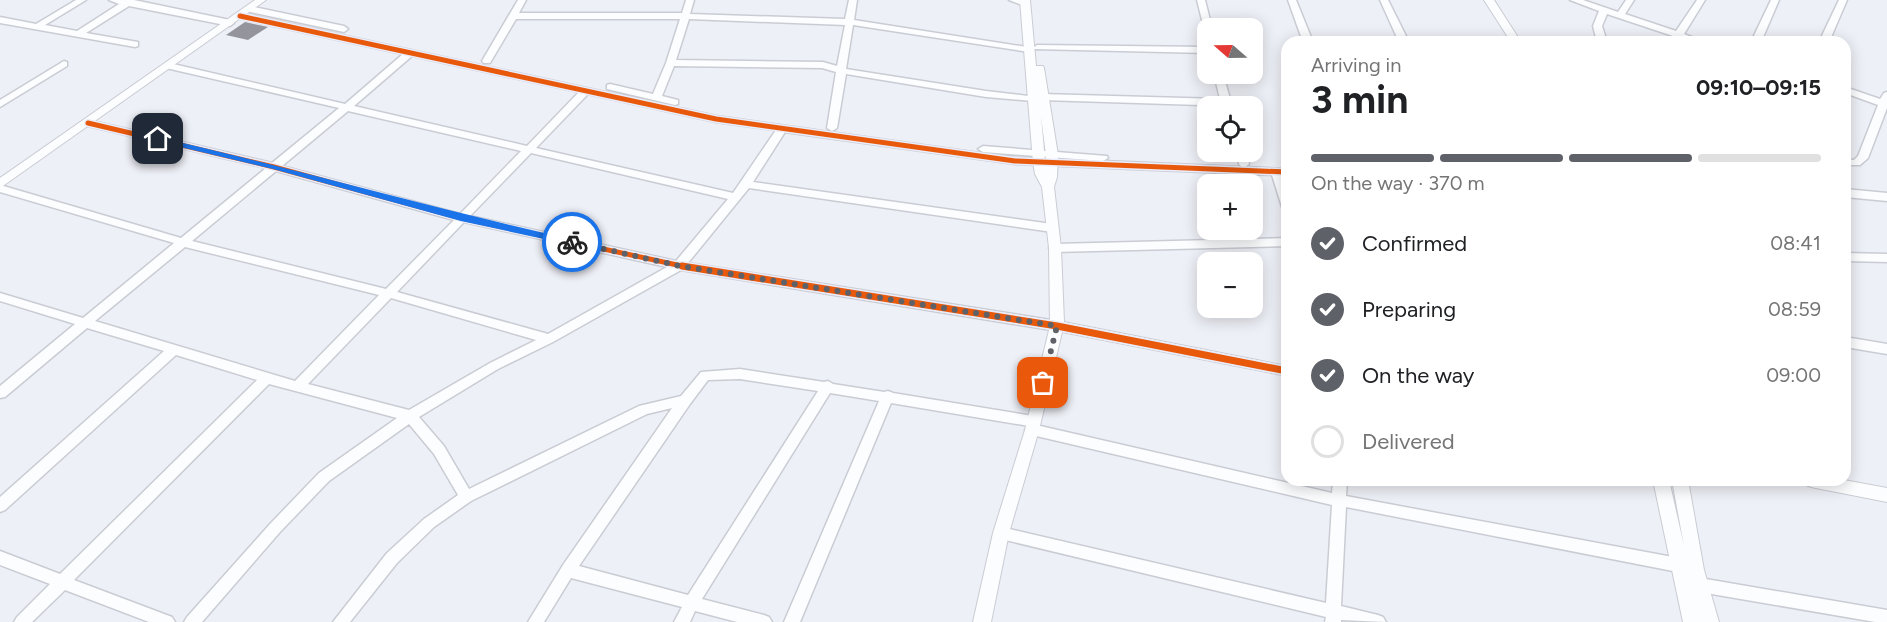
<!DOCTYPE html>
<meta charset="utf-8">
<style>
:root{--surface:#fff;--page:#f6f6f6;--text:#202124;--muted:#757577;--line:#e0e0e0;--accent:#5f6169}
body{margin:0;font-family:Figtree,sans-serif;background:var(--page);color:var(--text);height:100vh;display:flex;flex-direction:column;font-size:22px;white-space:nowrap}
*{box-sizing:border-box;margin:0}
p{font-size:20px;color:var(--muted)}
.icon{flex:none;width:33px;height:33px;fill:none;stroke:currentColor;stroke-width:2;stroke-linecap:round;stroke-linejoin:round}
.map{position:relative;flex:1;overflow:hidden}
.side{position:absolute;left:1281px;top:36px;width:570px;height:450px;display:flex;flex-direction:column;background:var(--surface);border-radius:18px;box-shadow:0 3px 15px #0003}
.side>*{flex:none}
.needle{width:39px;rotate:290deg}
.buttons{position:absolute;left:1197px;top:18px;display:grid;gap:12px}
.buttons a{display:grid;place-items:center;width:66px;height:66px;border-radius:12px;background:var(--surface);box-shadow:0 3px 15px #0003;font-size:30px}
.pin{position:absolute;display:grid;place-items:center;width:51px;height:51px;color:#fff;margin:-26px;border-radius:12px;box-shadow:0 3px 9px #0006}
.courier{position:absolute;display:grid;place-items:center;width:60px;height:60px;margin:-30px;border:4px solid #1a73e8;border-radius:50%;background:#fff;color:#222;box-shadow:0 2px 8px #0007}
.overview em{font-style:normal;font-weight:700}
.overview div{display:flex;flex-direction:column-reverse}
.overview{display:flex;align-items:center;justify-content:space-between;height:102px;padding:0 30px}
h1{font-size:39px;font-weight:700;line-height:45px}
.bar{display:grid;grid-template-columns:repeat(4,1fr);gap:9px 6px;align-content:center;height:72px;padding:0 30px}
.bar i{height:8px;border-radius:4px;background:var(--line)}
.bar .on{background:var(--accent)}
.bar p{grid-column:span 4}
ol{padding:0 30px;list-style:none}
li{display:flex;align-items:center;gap:18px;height:66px}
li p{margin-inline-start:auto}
li .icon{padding:6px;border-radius:50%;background:var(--accent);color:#fff;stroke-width:4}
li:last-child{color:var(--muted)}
li i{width:33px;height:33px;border:3px solid var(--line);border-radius:50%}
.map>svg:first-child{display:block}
</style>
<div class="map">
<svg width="1887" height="622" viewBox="0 0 1887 622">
<rect width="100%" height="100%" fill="#eef0f7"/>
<!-- building -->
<path fill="#94959c" d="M245,22L268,27L248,40L226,35Z"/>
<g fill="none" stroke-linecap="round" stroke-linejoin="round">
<!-- minor casing -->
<g stroke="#caccd4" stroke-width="3">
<path id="minor" d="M76,0H86L45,25L77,31L119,4L109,0H134L230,20L234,23L230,26L129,6L86,33L138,42V46L135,47L0,23V17L36,24Z
M518,0H526L519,13H682L686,0H694L690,14L845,19L849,0H857L854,20L1033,48L1037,45L1208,47V53L1033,49L1029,52L853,25L846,69L986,91L1037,97L1042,94L1220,99L1214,74H1223L1232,106L1042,100L1038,98L1033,101L986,97L846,74L837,128L832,131L827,128L836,72L822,68L674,66L662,96L678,100V104L675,105L607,89V85L610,84L653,94L666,63L680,19H516L490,63H484L482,61ZM689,19L845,25L837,66L823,62L676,60Z
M1009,0H1023L1029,3L1025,6Z
M1197,0H1205L1212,28H1208V31L1204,28Z
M1288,0H1296L1313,42H1303Z
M1380,0H1388L1409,42H1399Z
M1570,0H1583L1618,12L1626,0H1634L1625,14L1676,31L1697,0H1705L1684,34L1704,42H1690L1681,39L1679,42H1669L1673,36L1607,14L1602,26L1607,42H1597L1593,26L1599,11Z
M1771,0H1779L1761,42H1751Z
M1839,0H1847L1829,42H1819Z
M249,6L344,26L348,29L344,32L246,11L245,9Z
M240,13L716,116L1015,158L1102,161L983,152L978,149L983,146L1107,156L1108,158L1103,161L1242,167L1239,164L1236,152H1246L1249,164L1245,167L1287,169V175H1283L1287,189V211L1282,207L1272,175L1015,164L785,132L753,182L1052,224L1058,228L1052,232L749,188L688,263L1057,321L1061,323L1063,326L1061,329L1057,331L681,270L553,342L498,369L419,417L444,446L469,489L639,406L681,396L701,372L740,369L824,382L828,381L833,384L884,392L888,391L893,393L1033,416L1038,417L1040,421L1036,425L1332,493L1333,480H1347L1346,496L1678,558L1683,560L1685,565L1683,570L1678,572L1346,507L1341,606L1378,615L1383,617L1386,622L1341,620V622H1325L1326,617L1001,539L996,537L994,533L996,529L1001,527L1326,603L1332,505L1032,435L1027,434L1025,430L1029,426L891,403L800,622H784L879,401L830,393L702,599L764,615L769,617L772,622H737L695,611L690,622H674L682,607L571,578L544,622H528L563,565L672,408L647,414L471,501L434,527L397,563L350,622H333L387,553L424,519L458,495L434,454L409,424L329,481L280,532L202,622H184L187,617L270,524L319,473L397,418L269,384L74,580L172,617L175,622H149L65,590L32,622H14L17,617L50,584L0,565V551L60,574L257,380L176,355L5,510L0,512V497L164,351L87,328L5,397L0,398V386L75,324L0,301V293L83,318L174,243L0,192V185L181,238L266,168L84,125V121L88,120L272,163L339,108L166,68V64L169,63L345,104L403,54L237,18V14ZM412,56L579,92L527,146L354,106ZM588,94L716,122L776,130L733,193L536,148ZM348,111L521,151L460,214L282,166ZM531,153L728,199L676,261L470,216ZM276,171L454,220L386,289L192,241ZM464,222L667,267L548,334L397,292ZM185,247L379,295L295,381L95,321ZM391,298L536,340L490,363L409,410L308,384ZM740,379L818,391L688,595L579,566L690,404L708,380Z
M64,61L67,62V66L0,107V100Z
M1845,87L1880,99L1884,93L1887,92V108L1868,158L1860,165H1845V159L1854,160L1858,156L1878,105L1845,93Z
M1845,189L1887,193V201L1845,197Z
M1287,238V246L1055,252L1049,248L1055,244Z
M1845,253L1887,254V262L1845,261Z
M1845,337L1887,344V354L1845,347Z
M1700,578L1887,610V622H1875L1700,592L1695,590L1693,585L1695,580Z"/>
</g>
<!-- tertiary casing -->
<g stroke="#caccd4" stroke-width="2">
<path id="tertiary" d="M255,0H266L0,188V178Z
M1020,0H1030L1036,66H1043L1044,68L1058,155L1057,177L1054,187L1061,248L1064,322L1287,366V376L1062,332L1039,430L1009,533L991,622H973L993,533L1025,430L1050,326L1049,248L1042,187L1035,174L1033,162ZM1041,116L1046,155V166L1045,162Z
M1484,0H1494L1521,42H1511Z
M1653,480H1669L1684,546L1672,480H1688L1704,570L1719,622H1701L1696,602L1701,622H1683Z
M1803,480H1844L1887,488V502L1811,487L1806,485Z"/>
</g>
<!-- minor -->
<use href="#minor" fill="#fcfdfe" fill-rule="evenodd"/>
<!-- tertiary -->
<use href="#tertiary" fill="#fcfdfe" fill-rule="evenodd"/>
<!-- cycleway-far1 casing -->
<g stroke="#eaedfb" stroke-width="8">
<path id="cycleway-far1" d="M240,16L716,119L1015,161L1287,172
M88,123L274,167L461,218L691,268"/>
</g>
<!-- cycleway casing -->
<g stroke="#eaedfb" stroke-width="10">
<path id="cycleway" d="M682,266L1057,326L1287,371"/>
</g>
<!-- cycleway-far1 -->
<use href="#cycleway-far1" stroke="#e8590c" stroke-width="5"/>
<!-- cycleway -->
<use href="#cycleway" stroke="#e8590c" stroke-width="7"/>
</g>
<!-- route -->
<path fill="#1a73e8" d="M158,137C296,169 433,209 572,239L576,242L572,245L461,221L273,169L155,141V138Z"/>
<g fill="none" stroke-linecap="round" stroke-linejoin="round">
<!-- done -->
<path stroke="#5f6169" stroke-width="6" stroke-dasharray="0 10.8" d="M572,242L680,266L1057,326L1043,383"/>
</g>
</svg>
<div class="buttons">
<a><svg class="needle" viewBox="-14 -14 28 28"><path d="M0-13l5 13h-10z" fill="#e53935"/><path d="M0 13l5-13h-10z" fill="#757577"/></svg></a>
<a><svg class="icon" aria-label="locate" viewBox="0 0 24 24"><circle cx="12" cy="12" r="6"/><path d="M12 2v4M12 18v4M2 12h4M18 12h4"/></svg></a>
<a>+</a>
<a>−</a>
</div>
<div class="pin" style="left:1043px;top:383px;background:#ea580c"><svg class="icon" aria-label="bag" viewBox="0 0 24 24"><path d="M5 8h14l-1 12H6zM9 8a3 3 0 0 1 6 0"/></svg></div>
<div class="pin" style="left:158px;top:139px;background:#1f2937"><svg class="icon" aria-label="home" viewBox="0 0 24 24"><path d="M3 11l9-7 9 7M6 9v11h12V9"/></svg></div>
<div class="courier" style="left:572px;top:242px"><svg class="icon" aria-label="bike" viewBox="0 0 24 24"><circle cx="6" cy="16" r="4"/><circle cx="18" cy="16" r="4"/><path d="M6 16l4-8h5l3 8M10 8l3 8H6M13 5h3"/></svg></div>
<section class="side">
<div class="overview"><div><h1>3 min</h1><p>Arriving in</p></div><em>09:10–09:15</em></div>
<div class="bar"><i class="on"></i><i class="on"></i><i class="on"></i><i></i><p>On the way · 370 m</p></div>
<ol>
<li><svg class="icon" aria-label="check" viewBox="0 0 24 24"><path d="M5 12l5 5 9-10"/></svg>Confirmed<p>08:41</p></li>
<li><svg class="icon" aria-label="check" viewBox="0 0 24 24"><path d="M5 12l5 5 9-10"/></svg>Preparing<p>08:59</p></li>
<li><svg class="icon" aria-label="check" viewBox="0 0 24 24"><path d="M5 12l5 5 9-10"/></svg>On the way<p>09:00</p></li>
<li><i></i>Delivered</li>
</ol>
</section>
</div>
